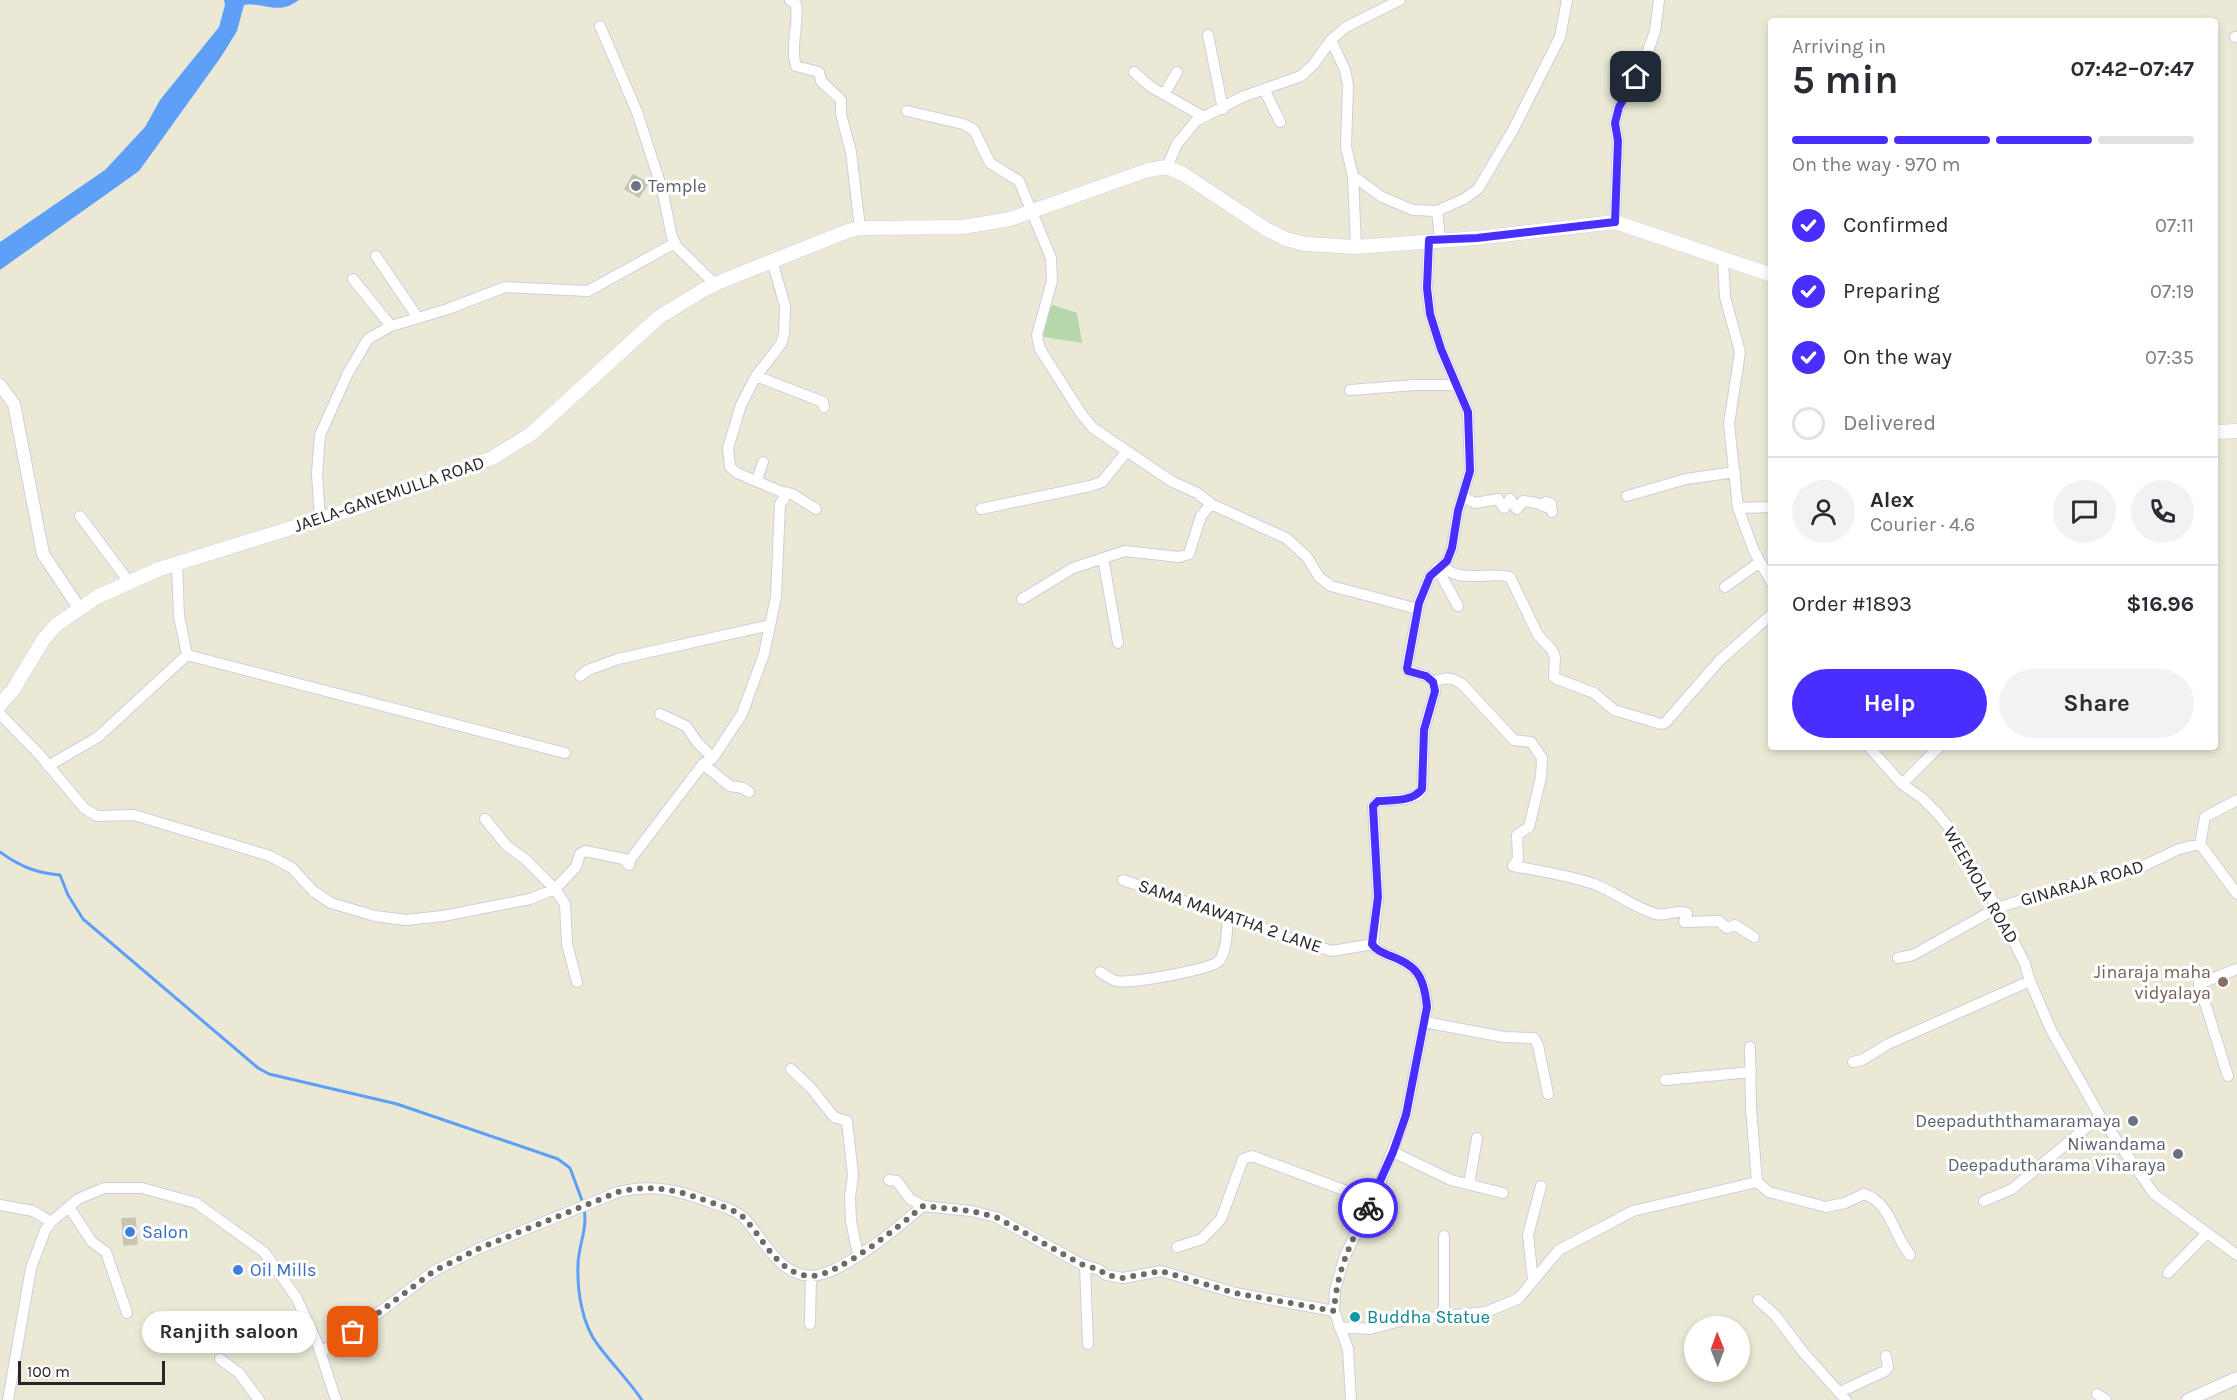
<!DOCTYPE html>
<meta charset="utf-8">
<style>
:root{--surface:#fff;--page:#f2f2f3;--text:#2b2b33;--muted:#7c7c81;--line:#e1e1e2;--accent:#492fff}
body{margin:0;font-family:Karla,sans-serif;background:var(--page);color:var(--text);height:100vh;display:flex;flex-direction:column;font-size:22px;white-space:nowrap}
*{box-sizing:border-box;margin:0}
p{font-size:20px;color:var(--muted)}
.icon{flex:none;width:33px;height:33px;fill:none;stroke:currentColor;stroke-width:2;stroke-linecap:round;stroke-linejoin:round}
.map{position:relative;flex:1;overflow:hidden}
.sheet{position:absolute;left:1768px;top:18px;width:450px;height:732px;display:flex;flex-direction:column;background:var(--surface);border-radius:6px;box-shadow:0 3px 9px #0003}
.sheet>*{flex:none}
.needle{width:39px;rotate:359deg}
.controls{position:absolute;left:1684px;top:1316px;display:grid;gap:12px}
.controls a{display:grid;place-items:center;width:66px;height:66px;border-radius:50%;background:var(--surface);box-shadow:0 3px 9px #0003;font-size:30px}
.scale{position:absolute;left:18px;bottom:15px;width:147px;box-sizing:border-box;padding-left:6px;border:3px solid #272727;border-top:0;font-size:16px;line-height:21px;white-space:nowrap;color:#272727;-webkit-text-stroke:4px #fff;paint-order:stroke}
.pin{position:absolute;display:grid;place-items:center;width:51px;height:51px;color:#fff;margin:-26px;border-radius:12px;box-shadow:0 3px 9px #0006}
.courier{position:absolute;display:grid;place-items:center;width:60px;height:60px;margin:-30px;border:4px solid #492fff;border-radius:50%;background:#fff;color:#222;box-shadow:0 2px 8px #0007}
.bubble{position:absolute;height:42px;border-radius:21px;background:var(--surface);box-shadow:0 3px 9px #0003;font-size:20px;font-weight:700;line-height:42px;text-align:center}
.headline em{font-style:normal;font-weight:700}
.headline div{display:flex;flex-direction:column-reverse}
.headline{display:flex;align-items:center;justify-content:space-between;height:102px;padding:0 24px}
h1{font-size:39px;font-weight:700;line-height:45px}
.bar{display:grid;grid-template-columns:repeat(4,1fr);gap:9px 6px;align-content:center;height:72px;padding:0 24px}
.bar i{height:8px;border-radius:4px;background:var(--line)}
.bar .current{background:var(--accent)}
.bar p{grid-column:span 4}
.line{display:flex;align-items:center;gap:15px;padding:0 24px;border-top:2px solid var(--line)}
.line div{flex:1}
.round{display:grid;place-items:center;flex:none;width:63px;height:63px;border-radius:32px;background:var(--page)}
ol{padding:0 24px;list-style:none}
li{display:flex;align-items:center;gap:18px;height:66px}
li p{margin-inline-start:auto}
li .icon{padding:6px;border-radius:50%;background:var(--accent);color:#fff;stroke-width:4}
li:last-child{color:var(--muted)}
li i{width:33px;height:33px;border:3px solid var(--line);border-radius:50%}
.action{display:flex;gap:12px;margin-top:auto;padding:12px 24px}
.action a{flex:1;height:69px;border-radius:36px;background:var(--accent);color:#fff;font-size:24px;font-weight:700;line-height:69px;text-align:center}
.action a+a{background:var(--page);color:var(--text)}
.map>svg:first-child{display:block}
</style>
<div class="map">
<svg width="2237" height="1400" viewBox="0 0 2237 1400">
<rect width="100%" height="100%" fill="#ebe9d6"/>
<!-- cemetery -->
<path fill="#b4d7ac" d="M1053,305L1077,313L1082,343L1044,337C1042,328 1046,311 1053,305Z"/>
<!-- water -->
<path fill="#5ea0f8" d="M224,0H299C277,16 267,2 244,5L237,31L221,57L139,171L0,270V242L105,170L145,127L160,100L219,27L225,5Z"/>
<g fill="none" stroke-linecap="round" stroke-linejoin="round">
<!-- stream -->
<path stroke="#5ea0f8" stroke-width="3" d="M0,852C19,866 36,873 60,875L68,895L83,919L258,1068L269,1074L397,1104L558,1159L570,1168L583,1203
M584,1209C588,1229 578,1246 578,1265C577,1290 582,1325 598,1345C612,1364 629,1381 642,1400"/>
</g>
<!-- building -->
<path fill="#c6c5b7" stroke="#c6c5b0" stroke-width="1.5" d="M633,175L648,183L639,197L625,189Z
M135,1218L137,1244L124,1245L122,1219Z"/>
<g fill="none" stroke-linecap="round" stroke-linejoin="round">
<!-- minor casing -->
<g stroke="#cecce2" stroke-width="12">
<path id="minor" d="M790,0L796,4C799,24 790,47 796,66L819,72L821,81L841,100V114L851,152L860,228
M600,26L637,112L662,189L672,237L677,247L715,284
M1208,35L1223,109
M2235,37H2237
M1331,40L1345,70L1348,85L1346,147L1353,176L1356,247
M1134,72L1151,87L1204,117
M1264,89L1280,122
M1165,93L1177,72
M907,111L963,124L974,130L990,163L1019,181L1051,258L1052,281L1037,335L1040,349L1082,415L1093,428L1171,481L1197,493L1211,504L1286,538L1307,557L1319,577L1331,586L1418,609
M1167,167L1177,144L1196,121L1242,97L1301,76L1313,65L1331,40L1346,27L1400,0
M1353,176L1382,197L1413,210L1437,211L1464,199L1478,189L1513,130L1560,37L1567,0
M1437,211L1440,239
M1615,222L1618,141L1615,123L1619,107L1645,59L1655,31L1659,0
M376,256L418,318
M1723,259L1725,297L1740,352L1729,424L1738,508L1754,551L1772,583
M353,279L391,326
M756,376L823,402L824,407
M1350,390L1415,385H1456
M757,480L763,462
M782,492L792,494L816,509
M1627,496L1686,479L1735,472
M1463,497L1475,503L1498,499L1504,508L1510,499L1517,509L1523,501L1537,503L1546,507V502L1551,504L1552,512
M1738,508L1772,507
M981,509L1090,486L1102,482L1127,451
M80,516L129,582
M320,519L317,474L320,435L348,373L368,339L391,326L448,309L505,287L588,291L675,243
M1103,558L1118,643
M177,563L179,616L187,655L565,753
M1443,566C1458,584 1490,571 1510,577L1538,635L1552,650L1555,657L1554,677L1557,679L1594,693L1614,710L1661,724L1665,723L1720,660L1772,614
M1437,568L1458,606
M1725,587L1760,562
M1022,599L1073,568L1125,551L1179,557L1189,554L1201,516L1211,504
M580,676L588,670L618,659L770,625
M1433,682C1446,677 1451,677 1462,684L1514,740L1531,742L1542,758L1541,777L1529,827L1517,835L1518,859L1513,866C1540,871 1567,875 1594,884C1615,892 1633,907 1656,914C1665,917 1674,909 1687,913L1684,922L1719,921L1727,928L1735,925L1754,937
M0,714L38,753L84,808L97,816L134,815L270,856L292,868L313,891L331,903L375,916L406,920L443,916L530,899L555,889L576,867L580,854L585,851L624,859L629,865L630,860L703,764L713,758L742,714L764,654L776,597L780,504L785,497L782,492L737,473L730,467L728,448L741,405L756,376L781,344L784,334L785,306L772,260
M660,714L686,726L697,742L713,758
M1869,747L1902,784L1922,798L1938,814L1953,833L1997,908L2025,964L2030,981L2051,1030L2100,1116L2154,1194L2237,1255
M703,764L730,786L743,788L749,792
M48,766L98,737L187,655
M1902,784L1939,747
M2237,800L2205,817L2200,844L2237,894
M485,819L507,846L525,859L555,889L565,904L567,944L577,982
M1123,880L1223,915L1236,917L1280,935L1332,951L1373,944
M1898,958L1913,955L1997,908L2073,884L2139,868L2179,849L2200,844
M1100,972C1105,975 1110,979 1116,981C1128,984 1211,970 1219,961C1227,951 1227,929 1228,916
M1424,1022L1504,1037L1534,1038L1538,1045L1548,1094
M1750,1047L1751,1108L1757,1182L1769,1192L1826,1207L1845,1203L1864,1194C1891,1203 1893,1234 1910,1255
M1853,1062L1862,1060L1888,1044L2030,981
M791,1069L811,1088L834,1117L847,1121L853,1175L850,1197L851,1221L858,1255
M2228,1076L2199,984L2237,969
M1665,1080L1751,1072
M1393,1152L1451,1180L1503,1193
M889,1180L897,1181L910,1199L923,1206L971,1211L996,1217L1081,1264L1100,1270L1106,1275L1123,1278L1161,1271L1235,1293L1334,1311
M1469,1184L1477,1138
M1984,1201L2012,1189L2100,1116
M0,1205L33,1211L51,1222
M69,1207L92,1242L106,1252L127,1313
M1444,1236V1315
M1177,1247L1202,1239L1221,1219L1243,1159L1252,1156L1371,1200
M1085,1266L1088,1344
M2168,1273L2207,1233
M1533,1281L1528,1235L1541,1186
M1758,1300L1775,1315L1803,1352L1846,1400
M810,1324L811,1276
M1339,1327L1370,1329L1400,1321L1486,1312L1518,1299L1559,1250L1633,1211L1757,1182
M321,1352L353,1332L434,1271L480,1248L618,1192C654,1183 681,1191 715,1204C725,1207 737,1211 744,1218C764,1239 778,1275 811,1276C840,1276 901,1225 923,1206
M220,1359L239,1373L259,1400
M1840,1392L1885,1371L1888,1367L1886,1356
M2097,1394L2106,1400
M8,1400L31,1268L45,1231L51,1222L78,1199L104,1188H142L196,1203L264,1252L296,1297L318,1345L336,1400
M1351,1400L1348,1349L1334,1311L1335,1290L1345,1256L1377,1191L1406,1115L1427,1007C1424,976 1417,965 1388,955C1381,952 1376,950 1373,944L1378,897L1373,806L1378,801L1406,799L1418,795L1422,789L1424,730L1435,691L1433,682L1426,676L1409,671L1407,667L1419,603L1430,576L1447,561L1452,548L1458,511L1470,471L1468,412L1441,349L1430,314L1427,288L1429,240"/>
</g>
<!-- tertiary casing -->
<g stroke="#cecce2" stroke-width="14">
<path id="tertiary" d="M0,385L14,404L43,554L79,608
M2188,1400L2237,1378"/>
</g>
<!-- secondary casing -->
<g stroke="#cecce2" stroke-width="15">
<path id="secondary" d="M2216,432L2237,431
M0,705L13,690L43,640L56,625L97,597L159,569L362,506L492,458L531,434L659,317L705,289L727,279L848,231L860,228L963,227L1010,219L1148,170L1167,167L1183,174L1266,229L1286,239L1305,244L1356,247L1477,238L1615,222L1772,275"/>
</g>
<!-- minor -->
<use href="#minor" stroke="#fff" stroke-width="10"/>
<!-- tertiary -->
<use href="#tertiary" stroke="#fff" stroke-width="12"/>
<!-- secondary -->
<use href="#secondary" stroke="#fff" stroke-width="14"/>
</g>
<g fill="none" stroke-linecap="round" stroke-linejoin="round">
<!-- done -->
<path stroke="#6c6b64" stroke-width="6" stroke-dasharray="0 10.8" d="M353,1332L434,1271L480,1248L618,1192C654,1183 681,1191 715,1204C725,1207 737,1211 744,1218C764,1239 778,1275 811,1276C839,1276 902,1224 923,1206L971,1211L996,1217L1081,1264L1100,1270L1106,1275L1123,1278L1161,1271L1235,1293L1334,1311C1337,1270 1350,1244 1368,1208"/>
<!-- route -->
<path stroke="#492fff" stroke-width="8" d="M1368,1208L1393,1152L1406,1115L1427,1007C1424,976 1417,965 1388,955C1381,952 1376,950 1372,944L1378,897L1373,806L1378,801C1392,800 1413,802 1422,789L1424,730L1435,691L1433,682L1426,676L1408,671L1407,668L1419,603L1430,576L1447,561L1452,548L1458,511L1470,471L1468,412L1441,349L1430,314L1427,288L1429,240L1477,238L1615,222L1618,141L1615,123L1619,107L1636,77"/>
</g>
<!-- markers -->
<g fill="#6b7280" stroke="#fff" stroke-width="2">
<circle cx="636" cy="186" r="6"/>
<circle cx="2133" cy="1121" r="6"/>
<circle cx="2178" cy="1154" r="6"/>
</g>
<circle fill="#8d6e63" stroke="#fff" stroke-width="2" cx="2223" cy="982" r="6"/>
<g fill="#3f7fe0" stroke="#fff" stroke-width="2">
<circle cx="130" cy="1232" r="6"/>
<circle cx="238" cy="1270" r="6"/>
</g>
<circle fill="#0f9aa8" stroke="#fff" stroke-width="2" cx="1355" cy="1317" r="6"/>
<g text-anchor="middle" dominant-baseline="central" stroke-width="6" stroke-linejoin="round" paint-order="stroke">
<!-- worship labels -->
<g font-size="18" fill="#5b616d" stroke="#fff" text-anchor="end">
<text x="648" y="186" text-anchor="start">Temple</text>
<text x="2121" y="1121">Deepaduththamaramaya</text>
<text x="2166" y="1144">Niwandama<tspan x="2166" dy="21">Deepadutharama Viharaya</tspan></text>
</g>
<!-- street labels -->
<g font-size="18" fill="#272727" stroke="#fff">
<text transform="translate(389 494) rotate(-19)">JAELA-GANEMULLA ROAD</text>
<text transform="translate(2082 883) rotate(-16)">GINARAJA ROAD</text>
<text transform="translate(1981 885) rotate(60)">WEEMOLA ROAD</text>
<text transform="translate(1230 916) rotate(19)">SAMA MAWATHA 2 LANE</text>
</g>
<!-- education labels -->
<g font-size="18" fill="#785e54" stroke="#fff" text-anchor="end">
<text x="2211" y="972">Jinaraja maha<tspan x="2211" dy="21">vidyalaya</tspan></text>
</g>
<!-- shop labels -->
<g font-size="18" fill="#366cbe" stroke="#fff" text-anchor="start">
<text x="142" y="1232">Salon</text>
<text x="250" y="1270">Oil Mills</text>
</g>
<!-- culture labels -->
<g font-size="18" fill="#0d838f" stroke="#fff" text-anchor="start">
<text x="1367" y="1317">Buddha Statue</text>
</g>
</g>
</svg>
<div class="controls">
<a><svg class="needle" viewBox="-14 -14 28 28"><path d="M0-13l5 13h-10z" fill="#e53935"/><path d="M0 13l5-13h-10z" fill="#7c7c81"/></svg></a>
</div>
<div class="scale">100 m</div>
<div class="pin" style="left:353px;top:1332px;background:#ea580c"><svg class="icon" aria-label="bag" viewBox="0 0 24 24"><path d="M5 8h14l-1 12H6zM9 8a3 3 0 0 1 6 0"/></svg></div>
<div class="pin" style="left:1636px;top:77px;background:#1f2937"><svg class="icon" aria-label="home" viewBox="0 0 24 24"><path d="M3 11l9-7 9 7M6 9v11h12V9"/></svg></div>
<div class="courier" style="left:1368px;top:1208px"><svg class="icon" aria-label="bike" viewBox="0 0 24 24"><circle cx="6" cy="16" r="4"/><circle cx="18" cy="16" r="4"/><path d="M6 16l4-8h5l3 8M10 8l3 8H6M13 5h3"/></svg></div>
<div class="bubble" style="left:142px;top:1311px;width:174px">Ranjith saloon</div>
<section class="sheet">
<div class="headline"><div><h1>5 min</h1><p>Arriving in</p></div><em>07:42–07:47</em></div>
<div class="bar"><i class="current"></i><i class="current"></i><i class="current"></i><i></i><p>On the way · 970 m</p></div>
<ol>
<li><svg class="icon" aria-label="check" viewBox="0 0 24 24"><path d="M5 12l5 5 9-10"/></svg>Confirmed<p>07:11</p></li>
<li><svg class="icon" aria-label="check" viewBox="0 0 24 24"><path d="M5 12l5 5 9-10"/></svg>Preparing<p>07:19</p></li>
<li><svg class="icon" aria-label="check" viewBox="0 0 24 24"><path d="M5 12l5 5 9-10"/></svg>On the way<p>07:35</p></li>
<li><i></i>Delivered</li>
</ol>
<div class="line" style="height:108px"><a class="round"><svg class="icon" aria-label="person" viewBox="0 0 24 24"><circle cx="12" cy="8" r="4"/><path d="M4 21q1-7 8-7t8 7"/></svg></a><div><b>Alex</b><p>Courier · 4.6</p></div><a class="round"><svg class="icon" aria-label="chat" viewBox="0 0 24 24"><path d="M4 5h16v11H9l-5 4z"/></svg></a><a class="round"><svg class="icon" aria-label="phone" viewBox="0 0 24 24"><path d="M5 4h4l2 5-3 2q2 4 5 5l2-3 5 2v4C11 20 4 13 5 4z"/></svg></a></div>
<div class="line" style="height:78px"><div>Order #1893</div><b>$16.96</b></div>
<div class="action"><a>Help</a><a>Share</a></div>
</section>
</div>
